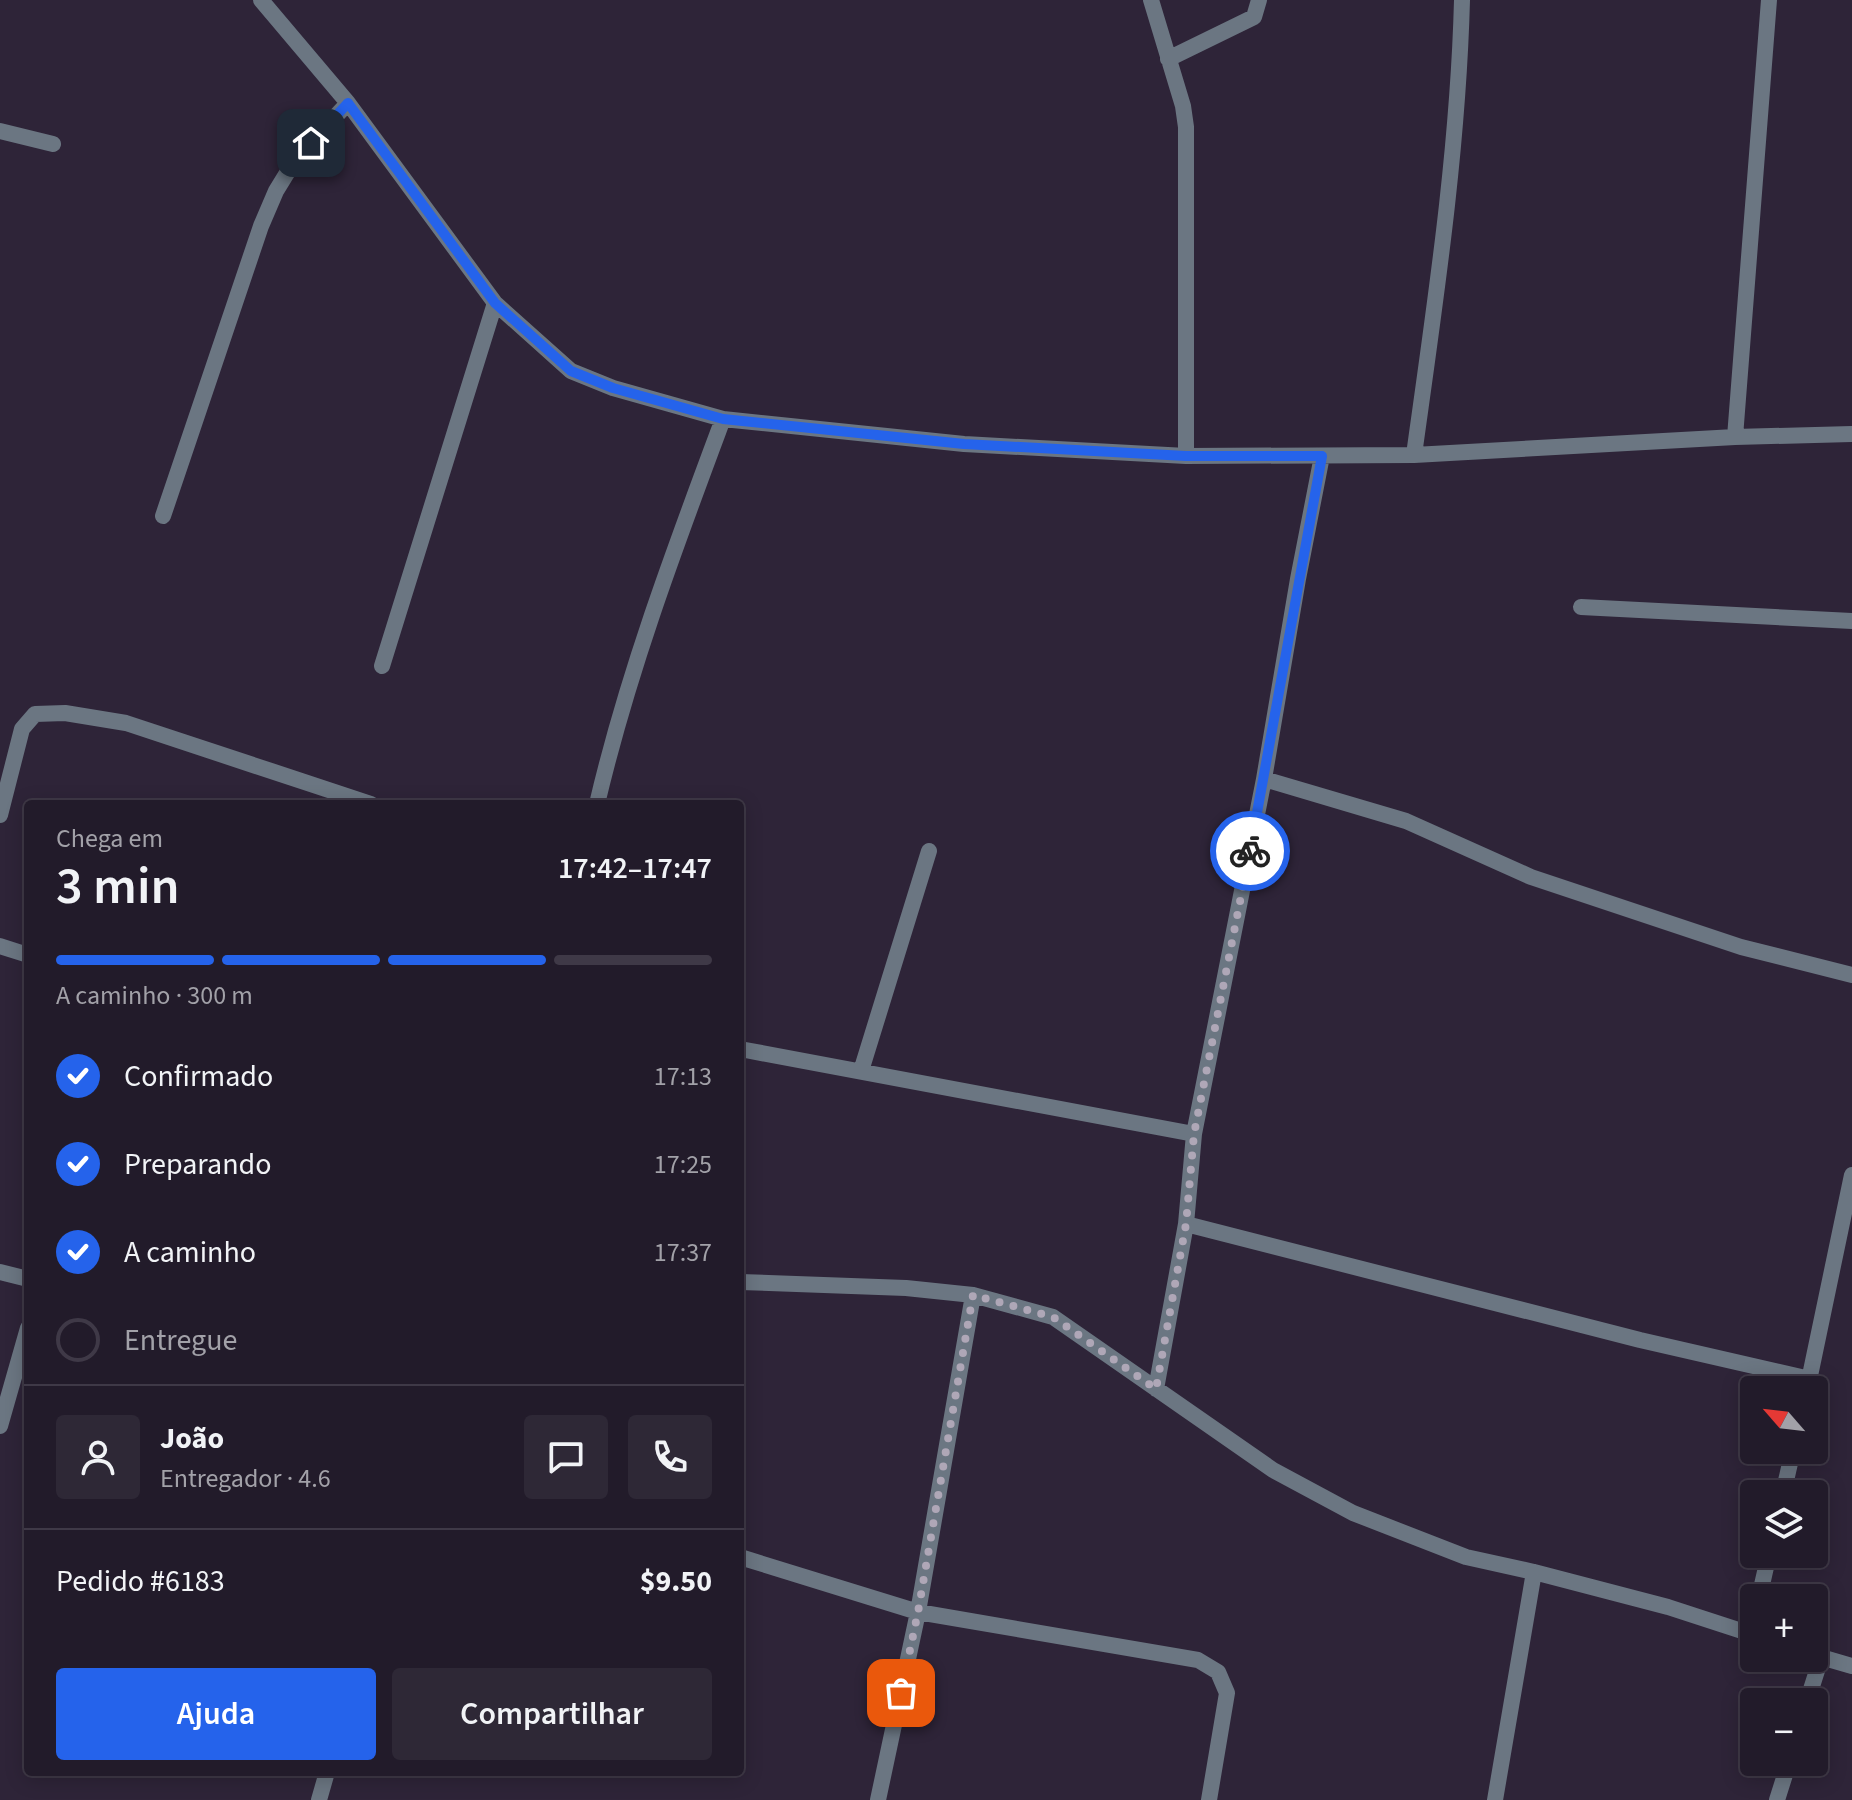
<!DOCTYPE html>
<html lang="pt">
<meta charset="utf-8">
<style>
:root{--surface:#221b2a;--page:#2e2836;--text:#f1f3f6;--muted:#a2a1a8;--line:#3f3947;--accent:#2563eb}
body{margin:0;font-family:"Source Sans 3",sans-serif;background:var(--page);color:var(--text);height:100vh;display:flex;flex-direction:column;font-size:30px;white-space:nowrap}
*{box-sizing:border-box;margin:0}
p{font-size:26px;color:var(--muted)}
.icon{flex:none;width:44px;height:44px;fill:none;stroke:currentColor;stroke-width:2;stroke-linecap:round;stroke-linejoin:round}
.map{position:relative;flex:1;overflow:hidden}
.panel{position:absolute;left:24px;top:800px;width:720px;height:976px;display:flex;flex-direction:column;background:var(--surface);border-radius:8px;box-shadow:0 4px 20px #0003,0 0 0 2px var(--line)}
.panel>*{flex:none}
.needle{width:52px;rotate:298deg}
.fabs{position:absolute;left:1740px;top:1376px;display:grid;gap:16px}
.fabs a{display:grid;place-items:center;width:88px;height:88px;border-radius:8px;background:var(--surface);box-shadow:0 4px 20px #0003,0 0 0 2px var(--line);font-size:40px}
.pin{position:absolute;display:grid;place-items:center;width:68px;height:68px;color:#fff;margin:-34px;border-radius:16px;box-shadow:0 4px 12px #0006}
.courier{position:absolute;display:grid;place-items:center;width:80px;height:80px;margin:-40px;border:6px solid #2563eb;border-radius:50%;background:#fff;color:#222;box-shadow:0 2px 10px #0007}
.summary em{font-style:normal;font-weight:600}
.summary div{display:flex;flex-direction:column-reverse}
.summary{display:flex;align-items:center;justify-content:space-between;height:136px;padding:0 32px}
h1{font-size:52px;font-weight:600;line-height:60px}
.bar{display:grid;grid-template-columns:repeat(4,1fr);gap:12px 8px;align-content:center;height:96px;padding:0 32px}
.bar i{height:10px;border-radius:6px;background:var(--line)}
.bar .active{background:var(--accent)}
.bar p{grid-column:span 4}
.line{display:flex;align-items:center;gap:20px;padding:0 32px;border-top:2px solid var(--line)}
.line div{flex:1}
.round{display:grid;place-items:center;flex:none;width:84px;height:84px;border-radius:8px;background:var(--page)}
ol{padding:0 32px;list-style:none}
li{display:flex;align-items:center;gap:24px;height:88px}
li p{margin-inline-start:auto}
li .icon{padding:8px;border-radius:50%;background:var(--accent);color:#fff;stroke-width:4}
li:last-child{color:var(--muted)}
li i{width:44px;height:44px;border:4px solid var(--line);border-radius:50%}
.action{display:flex;gap:16px;margin-top:auto;padding:16px 32px}
.action a{flex:1;height:92px;border-radius:8px;background:var(--accent);color:#fff;font-size:32px;font-weight:600;line-height:92px;text-align:center}
.action a+a{background:var(--page);color:var(--text)}
.map>svg:first-child{display:block}
</style>
<div class="map">
<svg width="1852" height="1800" viewBox="0 0 1852 1800">
<rect width="100%" height="100%" fill="#2e2438"/>
<g fill="none" stroke-linecap="round" stroke-linejoin="round">
<!-- service -->
<path stroke="#6b7682" stroke-width="16" d="M0,131L53,144"/>
<!-- minor -->
<path stroke="#6b7682" stroke-width="16" d="M261,0L348,103L495,303L571,371L613,388L723,419L964,444L1186,456L1414,455L1735,437L1852,434
M1151,0L1183,106L1186,127V456
M1168,59L1254,17L1259,0
M1735,437L1769,0
M1414,455C1435,303 1458,153 1462,0
M163,516L261,226L276,191L295,160L348,103
M1581,607L1852,621
M382,666L495,303
M1264,779L1406,821L1531,877L1741,947L1852,975
M597,804C628,672 676,545 723,419
M0,815L22,729L35,714L65,713L126,723L371,804
M0,946L28,955
M740,1049L1194,1134
M861,1071L929,851
M1186,1224L1640,1340L1810,1379
M0,1272L28,1279
M740,1282L906,1288L973,1295L1053,1317L1273,1470L1353,1513L1466,1557L1534,1572L1668,1607L1754,1635
M1156,1389L1186,1224L1194,1134L1264,779L1298,579L1322,456
M1807,1390L1852,1175
M0,1426L28,1328
M1783,1494L1793,1450
M740,1557L918,1612L1198,1660L1218,1672L1227,1693L1209,1800
M1759,1598L1769,1554
M1814,1655L1852,1666
M1807,1702L1821,1658
M319,1800L327,1772
M878,1800L918,1612L973,1295
M1495,1800L1534,1572
M1777,1800L1789,1762"/>
</g>
<g fill="none" stroke-linecap="round" stroke-linejoin="round">
<!-- done -->
<path stroke="#afa7b7" stroke-width="8" stroke-dasharray="0 14.4" d="M901,1693L918,1612L973,1295L1053,1317L1156,1389L1186,1224L1194,1134L1250,851"/>
<!-- route -->
<path stroke="#2563eb" stroke-width="10" d="M311,143L348,103L495,303L571,371L613,388L723,419L964,444L1186,456H1322L1250,851"/>
</g>
</svg>
<div class="fabs">
<a><svg class="needle" viewBox="-14 -14 28 28"><path d="M0-13l5 13h-10z" fill="#e53935"/><path d="M0 13l5-13h-10z" fill="#a2a1a8"/></svg></a>
<a><svg class="icon" aria-label="layers" viewBox="0 0 24 24"><path d="M12 4l9 5-9 5-9-5zM3 14l9 5 9-5"/></svg></a>
<a>+</a>
<a>−</a>
</div>
<div class="pin" style="left:901px;top:1693px;background:#ea580c"><svg class="icon" aria-label="bag" viewBox="0 0 24 24"><path d="M5 8h14l-1 12H6zM9 8a3 3 0 0 1 6 0"/></svg></div>
<div class="pin" style="left:311px;top:143px;background:#1f2937"><svg class="icon" aria-label="home" viewBox="0 0 24 24"><path d="M3 11l9-7 9 7M6 9v11h12V9"/></svg></div>
<div class="courier" style="left:1250px;top:851px"><svg class="icon" aria-label="bike" viewBox="0 0 24 24"><circle cx="6" cy="16" r="4"/><circle cx="18" cy="16" r="4"/><path d="M6 16l4-8h5l3 8M10 8l3 8H6M13 5h3"/></svg></div>
<section class="panel">
<div class="summary"><div><h1>3 min</h1><p>Chega em</p></div><em>17:42–17:47</em></div>
<div class="bar"><i class="active"></i><i class="active"></i><i class="active"></i><i></i><p>A caminho · 300 m</p></div>
<ol>
<li><svg class="icon" aria-label="check" viewBox="0 0 24 24"><path d="M5 12l5 5 9-10"/></svg>Confirmado<p>17:13</p></li>
<li><svg class="icon" aria-label="check" viewBox="0 0 24 24"><path d="M5 12l5 5 9-10"/></svg>Preparando<p>17:25</p></li>
<li><svg class="icon" aria-label="check" viewBox="0 0 24 24"><path d="M5 12l5 5 9-10"/></svg>A caminho<p>17:37</p></li>
<li><i></i>Entregue</li>
</ol>
<div class="line" style="height:144px"><a class="round"><svg class="icon" aria-label="person" viewBox="0 0 24 24"><circle cx="12" cy="8" r="4"/><path d="M4 21q1-7 8-7t8 7"/></svg></a><div><b>João</b><p>Entregador · 4.6</p></div><a class="round"><svg class="icon" aria-label="chat" viewBox="0 0 24 24"><path d="M4 5h16v11H9l-5 4z"/></svg></a><a class="round"><svg class="icon" aria-label="phone" viewBox="0 0 24 24"><path d="M5 4h4l2 5-3 2q2 4 5 5l2-3 5 2v4C11 20 4 13 5 4z"/></svg></a></div>
<div class="line" style="height:104px"><div>Pedido #6183</div><b>$9.50</b></div>
<div class="action"><a>Ajuda</a><a>Compartilhar</a></div>
</section>
</div>
